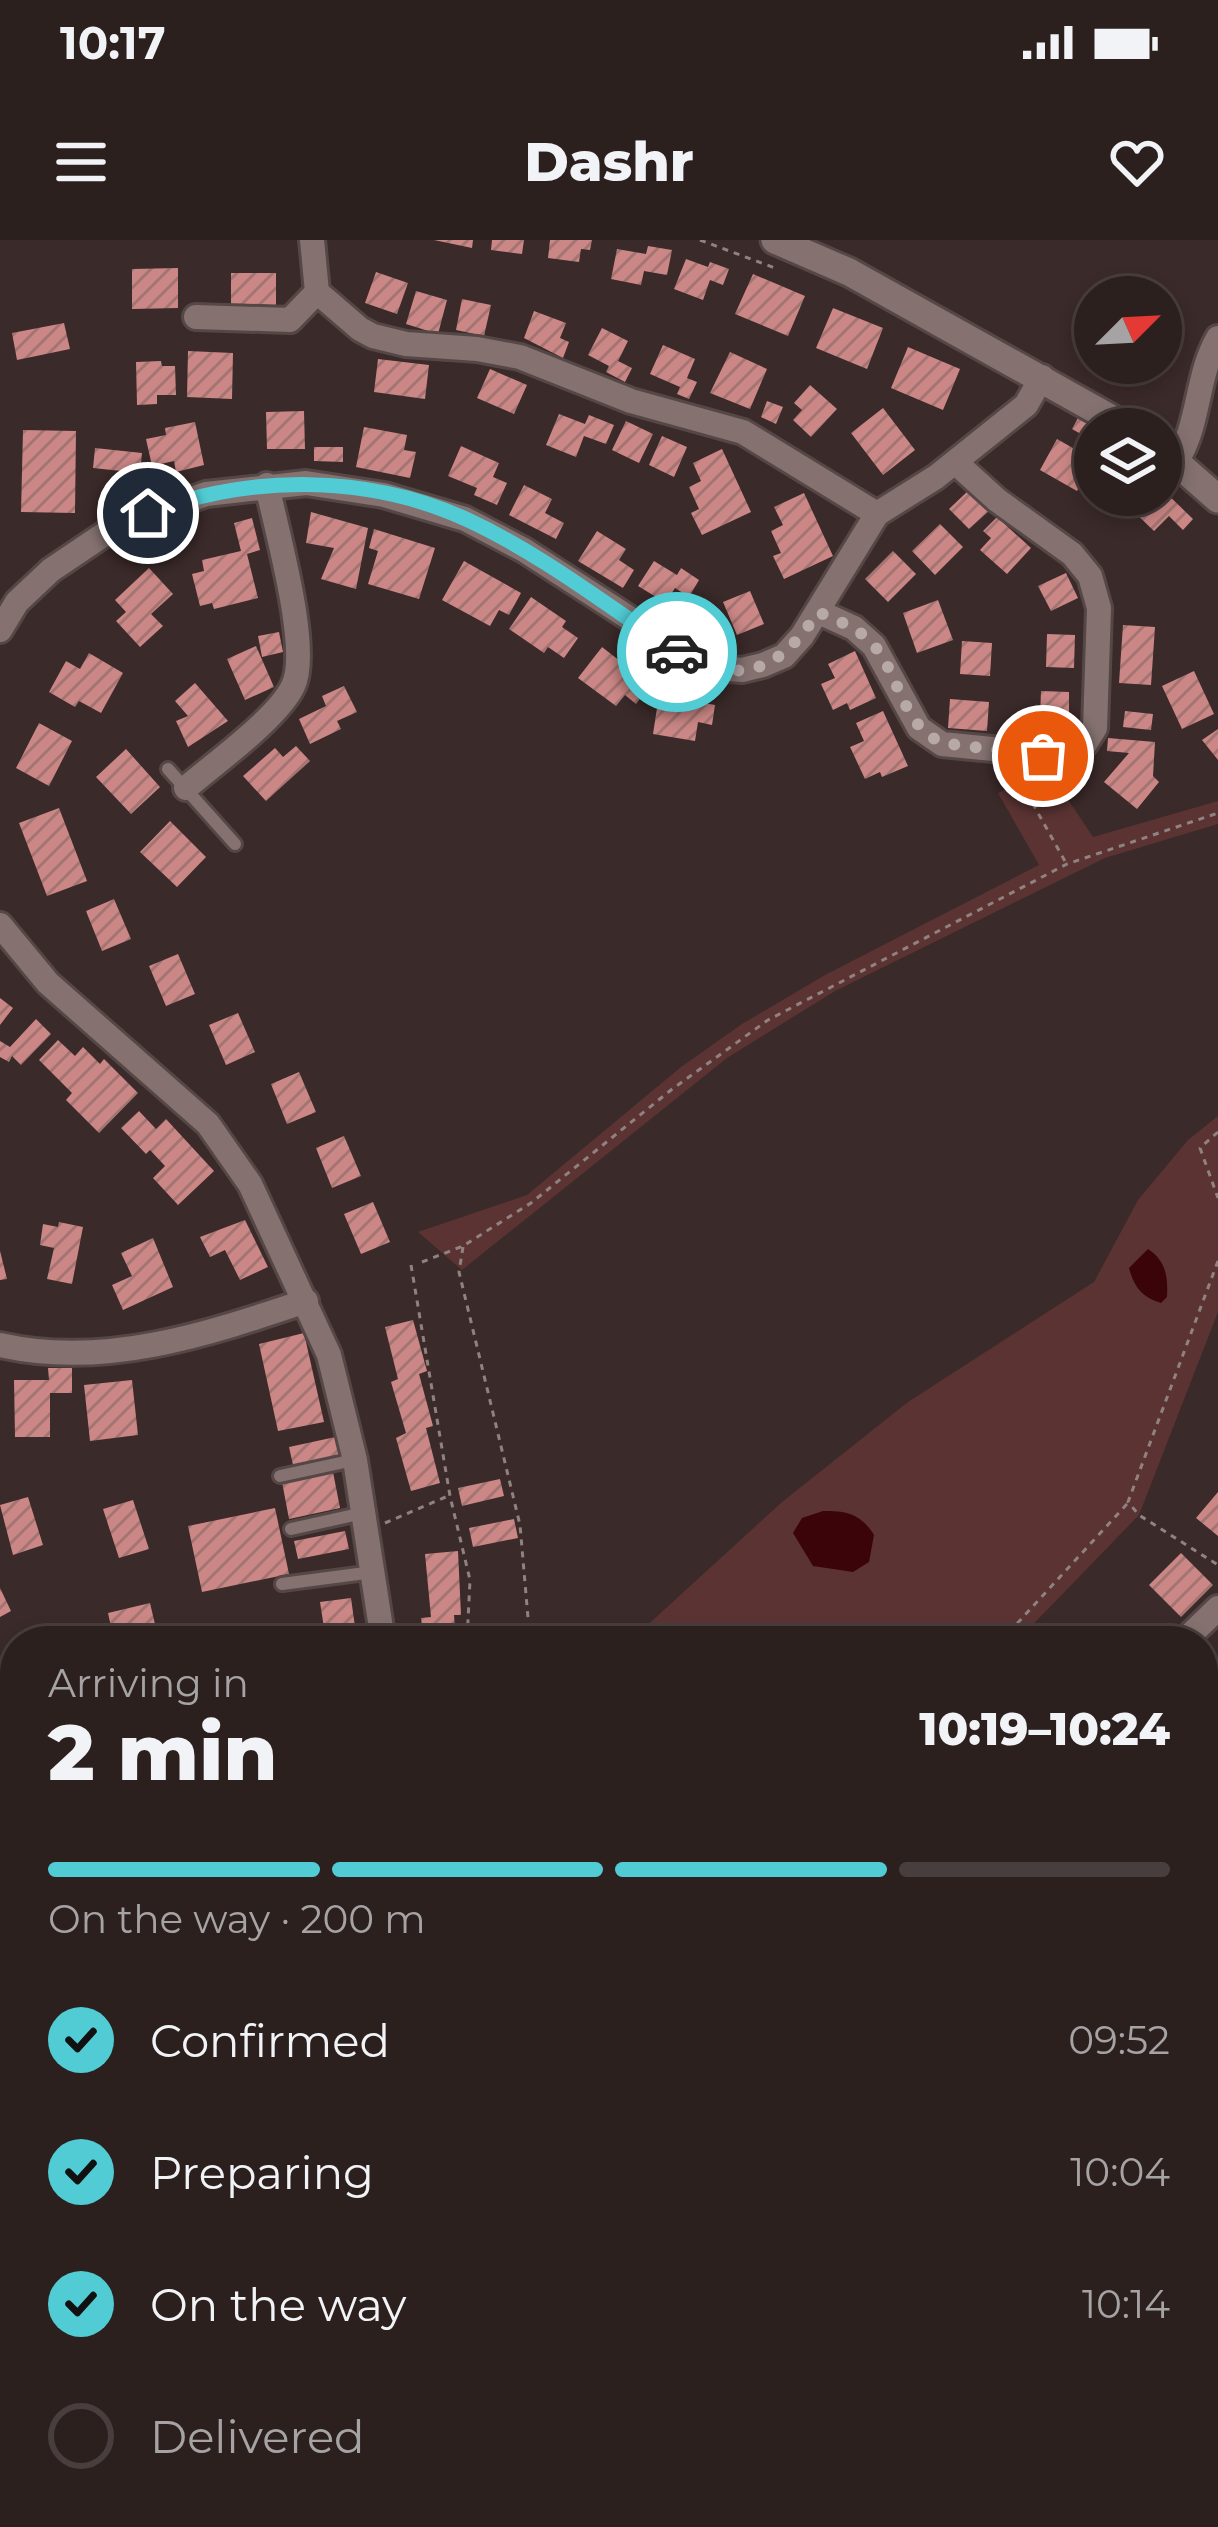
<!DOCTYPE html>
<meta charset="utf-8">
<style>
:root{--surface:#2c201f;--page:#382d2c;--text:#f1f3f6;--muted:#a6a3a4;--line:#483e3d;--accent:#51ccd4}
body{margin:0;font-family:Montserrat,sans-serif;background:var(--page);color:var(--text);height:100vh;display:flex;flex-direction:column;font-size:45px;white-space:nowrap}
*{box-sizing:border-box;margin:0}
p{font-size:39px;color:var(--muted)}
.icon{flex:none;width:66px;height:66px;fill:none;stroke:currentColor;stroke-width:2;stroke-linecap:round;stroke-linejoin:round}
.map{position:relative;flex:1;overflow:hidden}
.sheet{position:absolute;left:0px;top:1386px;width:1218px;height:903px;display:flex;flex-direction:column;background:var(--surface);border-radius:48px 48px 0 0;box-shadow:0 6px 18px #0003,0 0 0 3px var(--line)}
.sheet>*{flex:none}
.needle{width:78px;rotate:66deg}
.tools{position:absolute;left:1074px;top:36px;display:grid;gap:24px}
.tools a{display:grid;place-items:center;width:108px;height:108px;border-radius:50%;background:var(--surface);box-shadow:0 6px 18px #0003,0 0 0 3px var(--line);font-size:60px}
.pin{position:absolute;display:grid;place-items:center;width:102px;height:102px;color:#fff;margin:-51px;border:6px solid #fff;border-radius:50%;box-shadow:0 3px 12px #0007}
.courier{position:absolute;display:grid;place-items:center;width:120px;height:120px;margin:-60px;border:9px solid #51ccd4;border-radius:50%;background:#fff;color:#222;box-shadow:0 3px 15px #0007}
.headline em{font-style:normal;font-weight:800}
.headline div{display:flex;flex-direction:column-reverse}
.headline{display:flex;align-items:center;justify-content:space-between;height:204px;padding:0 48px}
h1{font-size:78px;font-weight:800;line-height:90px}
.bar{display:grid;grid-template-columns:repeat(4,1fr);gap:18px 12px;align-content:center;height:144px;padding:0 48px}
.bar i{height:15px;border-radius:9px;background:var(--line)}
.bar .selected{background:var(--accent)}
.bar p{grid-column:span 4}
ol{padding:0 48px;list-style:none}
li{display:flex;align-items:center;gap:36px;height:132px}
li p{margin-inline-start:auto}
li .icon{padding:12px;border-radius:50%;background:var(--accent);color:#111;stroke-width:4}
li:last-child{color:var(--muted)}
li i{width:66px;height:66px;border:6px solid var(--line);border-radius:50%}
.status{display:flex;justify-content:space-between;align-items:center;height:84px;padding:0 60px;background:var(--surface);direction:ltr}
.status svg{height:33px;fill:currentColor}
header{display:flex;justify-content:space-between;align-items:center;height:156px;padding:0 48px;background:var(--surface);font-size:54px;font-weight:800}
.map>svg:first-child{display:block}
</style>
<div class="status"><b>10:17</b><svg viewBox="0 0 49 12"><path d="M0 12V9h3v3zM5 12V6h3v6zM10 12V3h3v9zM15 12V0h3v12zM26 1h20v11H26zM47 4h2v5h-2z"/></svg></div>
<header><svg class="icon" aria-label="menu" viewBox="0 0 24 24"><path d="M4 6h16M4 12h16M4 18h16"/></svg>Dashr<svg class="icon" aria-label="heart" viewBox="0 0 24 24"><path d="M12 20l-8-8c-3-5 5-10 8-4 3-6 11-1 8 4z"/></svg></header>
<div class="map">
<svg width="1218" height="2287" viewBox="0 0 1218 2287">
<defs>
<pattern id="building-hatch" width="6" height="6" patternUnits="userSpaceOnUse" patternTransform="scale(3)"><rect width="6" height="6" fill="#cb8785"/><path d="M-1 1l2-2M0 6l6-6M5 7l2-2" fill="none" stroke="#a47472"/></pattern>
</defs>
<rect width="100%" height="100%" fill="#3a2a29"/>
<!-- grass -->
<path fill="#5b3333" d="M1049,531L1093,597L1218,561V584L1105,618L835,751L727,818L462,1030L418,992L527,955L681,827L742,784L825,735L1039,625L998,553Z
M1218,876V1072L1139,1275L1017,1401H630L782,1262L908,1162L1094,1042L1138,960L1188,900Z"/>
<!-- water -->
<path fill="#3b0409" d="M1148,1009C1166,1021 1168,1036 1167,1057L1161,1063C1142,1057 1134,1047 1129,1028Z
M823,1271C847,1270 862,1275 874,1295L869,1322L853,1332L813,1326L793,1293L802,1278Z"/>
<!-- building -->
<path fill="url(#building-hatch)" d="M434,0H473L472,8Z
M492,0H524L522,14L491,10Z
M550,0H592L590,10L581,9L579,22L548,18Z
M648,6L672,10L667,35L644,31L641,45L611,39L617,9L646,14Z
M686,19L708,27L710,22L729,29L723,45L710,40L703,60L674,49Z
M178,28V68L132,69V29Z
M376,32L408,43L397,74L365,63Z
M231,33H276V69L231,68Z
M753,34L805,56L788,96L735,74Z
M416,51L447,60L438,94L406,84Z
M462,59L491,65L484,96L456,90Z
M833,68L883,88L867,129L816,108Z
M534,71L566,83L560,98L569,102L563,118L524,98Z
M64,83L70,109L17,120L12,93Z
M602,88L628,101L618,121L632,128L625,142L606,132L609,126L588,115Z
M663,105L695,119L687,138L697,142L689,159L677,154L680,147L650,134Z
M908,107L960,129L943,170L891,148Z
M188,111L233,113L232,159L187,157Z
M730,112L767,129L750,169L710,153Z
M378,119L429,125L425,159L374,152Z
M161,121L162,126H175L176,155H157V164L137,165L136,122Z
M490,129L527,145L514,174L477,158Z
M810,145L837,169L811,197L793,180L802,170L794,163Z
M767,161L783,167L776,184L761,177Z
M883,168L915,210L883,235L851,193Z
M304,171L305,209H267L266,172Z
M559,174L585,184L589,175L614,185L606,204L584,196L576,217L546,205Z
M1079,176L1103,189H1095V202L1072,189Z
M626,181L653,194L639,223L612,210Z
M195,182L204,225L176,232L174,221L152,226L146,199L166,195L165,188Z
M364,187L407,195L404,210L416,212L410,238L356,227Z
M23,190L76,191L75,273L21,272Z
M662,196L687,207L674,237L649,225Z
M1057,199L1094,220L1077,251L1040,230Z
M461,206L499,223L493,237L507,243L497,265L474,255L477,248L448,236Z
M314,207H343V222L314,221Z
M95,208L142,213L140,233L93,228Z
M722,209L751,272L702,295L691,273L699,269L689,247L701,241L693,223Z
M524,245L552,259L545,273L564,283L556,299L509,275Z
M1161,248L1193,279L1183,290L1169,276L1154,291L1129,267L1141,255H1161Z
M970,249L990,270L969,289L949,269Z
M804,253L833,316L784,339L773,316L781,313L771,291L783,285L774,267Z
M311,272L368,288L356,349L321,339L334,308L306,303Z
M997,277L1031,308L1007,334L980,310L991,298L983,291Z
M252,278L260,310L247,314L258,358L214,369L212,363L200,366L192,334L204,331L202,320L241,311L234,283Z
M940,284L963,307L935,335L912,311Z
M374,289L435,308L419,359L368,344L378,311L369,308Z
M597,291L626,309L619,320L634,330L623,348L578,321Z
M893,311L916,334L888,362L865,339Z
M464,321L521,353L509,375L499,370L490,386L442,360Z
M654,321L677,335L681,328L699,340L689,357L675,348L666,363L638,346Z
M149,328L173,354L151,374L163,386L140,407L116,381L126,372L115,360Z
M1066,333L1078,358L1051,371L1038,346Z
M750,351L764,384L737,395L723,362Z
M531,357L566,381L562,387L578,398L564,418L548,407L544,413L509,389Z
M938,360L953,400L917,413L903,373Z
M1123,385L1155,387L1151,445L1119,443Z
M279,392L283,412L262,417L258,396Z
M1047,394L1075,395L1074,428L1046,427Z
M962,401L992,403L990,436L960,434Z
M256,406L274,447L245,460L227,419Z
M602,407L629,428L635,420L657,436L636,464L625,455L616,466L578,438Z
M855,411L876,458L850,470L847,463L833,470L821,444L835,438L828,424Z
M89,413L123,433L101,473L79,461L75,467L49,452L66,421L80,429Z
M1194,431L1214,474L1182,489L1162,446Z
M195,443L228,481L188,507L176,481L188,476L175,461Z
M344,446L357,472L337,481L341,489L310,504L299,479L326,466L322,456Z
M1041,451L1069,452V478H1040Z
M659,455L715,465L712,485L698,482L695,501L653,494Z
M950,459L989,462L987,491L948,488Z
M883,471L908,526L882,537L880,532L865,539L850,507L864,501L856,483Z
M1125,471L1153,474L1151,490L1123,487Z
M39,483L72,501L49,546L16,528Z
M1218,489V520L1202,500Z
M1108,498L1155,502L1153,536L1159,542L1137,569L1104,542L1129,513L1107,511Z
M296,506L310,521L266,561L243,536L275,508L283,517Z
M126,509L160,547L131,574L96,537Z
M59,568L87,641L47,656L19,583Z
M170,581L206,617L177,647L140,612Z
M114,659L131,699L102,711L86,671Z
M178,714L195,754L166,766L149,726Z
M0,758L13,768L0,785Z
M238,773L255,812L226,825L209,785Z
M36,779L51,794L21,825L12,816L9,822L0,817V801L10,807Z
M58,800L75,816L83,807L100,824L104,819L138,853L99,893L66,860L72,853L39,820Z
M299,832L316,872L287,884L271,844Z
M139,871L156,889L166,879L214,931L178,965L153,938L165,926L150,910L146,914L121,888Z
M344,896L361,936L332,948L316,908Z
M373,962L390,1002L361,1014L344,974Z
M245,980L268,1027L240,1040L225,1010L210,1017L200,997Z
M59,982L83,987L72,1044L47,1039L54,1008L40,1005L43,984L58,987Z
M153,998L173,1047L123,1070L112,1045L132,1036L121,1013Z
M0,1011L7,1039L0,1040Z
M413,1080L427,1131L419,1134L433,1186L426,1188L440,1243L411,1251L396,1198L406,1193L391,1142L398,1139L385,1087Z
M304,1093L324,1182L278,1191L259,1104Z
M48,1128H72V1153H50V1197H15L14,1140H49Z
M132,1140L138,1195L90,1201L84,1145Z
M340,1196L344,1215L293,1225L289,1207Z
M333,1232L340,1268L289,1279L282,1242Z
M500,1239L504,1256L462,1266L458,1248Z
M1218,1252V1296L1196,1278Z
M28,1257L43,1305L13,1315L0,1265Z
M133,1260L149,1309L119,1318L103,1269Z
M275,1268L289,1334L202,1352L188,1286Z
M514,1279L518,1298L473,1307L469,1288Z
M345,1291L349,1309L298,1319L294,1301Z
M458,1311L461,1375H454L456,1401H424L421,1378L431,1377L425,1314Z
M1181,1313L1213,1345L1181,1377L1149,1345Z
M0,1348L11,1371L0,1377Z
M351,1358L357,1401H326L320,1362Z
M150,1363L159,1401H114L108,1373Z
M1106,1386L1119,1401H1088Z
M15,1416V1437L0,1447V1426Z
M15,1678V1714L5,1719L0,1707V1684Z
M1203,1682L1218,1684L1215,1771L1203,1769Z
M1203,1830L1218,1839V1893L1208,1887L1215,1876L1203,1868Z
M15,1941V1975L6,1979L0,1971V1947Z
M0,2208L15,2244V2260L0,2266Z
M105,2274H142L148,2287H116L114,2281L109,2283Z
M211,2274H242V2287H211Z
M305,2274H337V2287H305Z
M393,2274H425V2287H393Z
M549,2274H580L579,2287L547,2284Z
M655,2274L694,2281L693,2287H652Z
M971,2274H1006L1004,2281L1009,2283L1007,2287H967Z
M478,2277L497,2283L496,2287H475Z"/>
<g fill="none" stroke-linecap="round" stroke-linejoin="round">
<!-- service casing -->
<g stroke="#554746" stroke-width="18">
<path id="service" d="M168,529L235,604
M280,1236L354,1220
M291,1289L363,1273
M282,1344L373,1332
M254,2274V2287"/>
</g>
<!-- minor casing -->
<g stroke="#554746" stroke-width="30">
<path id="minor" d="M317,52L360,89L373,96L406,104L477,109L520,117L631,161L743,192L877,274
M196,77L290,80L317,52L312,0
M1177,220C1200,184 1196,136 1218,98
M819,372L854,388L874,406L919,488L942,504L1063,516L1085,504L1095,488L1099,368L1090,336L1072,314L997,260L955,222
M0,390L17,362L51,330L112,289L206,254L306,243L384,255L465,279L524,310L705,427L742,430L763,425L784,416L802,396L877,274L936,237L1026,165L1042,137
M186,548C215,523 278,478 293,446C311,410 276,289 267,245
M0,685L48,743L208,884L250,944L329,1115L355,1220L383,1401
M0,1105C104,1129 208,1094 306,1061
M1184,1401L1218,1368
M0,1560L15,1593
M1203,1995L1218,1973
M0,2129L15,2164
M1110,2274L1170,2287
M33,2287L49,2274
M453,2287L458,2274
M720,2287L722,2274
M1044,2287L1049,2274"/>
</g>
<!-- tertiary casing -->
<g stroke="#554746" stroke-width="33">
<path id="tertiary" d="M775,0L849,32L1130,189
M1161,209L1218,259
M0,1599L15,1597
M1203,1800L1218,1804"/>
</g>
<!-- path -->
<path stroke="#908281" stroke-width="3" stroke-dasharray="6 6" stroke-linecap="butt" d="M700,0L775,28
M1015,532L1066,623
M1218,892L1200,908L1218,958
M463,1007L459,1032L520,1285L530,1401
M1218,1021L1128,1262L1139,1275L1218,1325
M422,1022L463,1006L531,963L671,850L768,780L1067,624L1218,573
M411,1025L450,1256L470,1340L467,1401
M385,1283L448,1256
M1001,1401L1127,1264"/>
<!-- service -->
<use href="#service" stroke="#847170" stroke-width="12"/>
<!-- minor -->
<use href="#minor" stroke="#847170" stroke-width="24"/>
<!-- tertiary -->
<use href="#tertiary" stroke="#847170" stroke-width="27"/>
</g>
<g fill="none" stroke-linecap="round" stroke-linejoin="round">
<!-- done -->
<path stroke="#b6a9a8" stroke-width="12" stroke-dasharray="0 21.6" d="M677,412C741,448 780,430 818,372C840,382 862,389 876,408C901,440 902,484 942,503L1043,516"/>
<!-- route -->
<path stroke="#51ccd4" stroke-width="15" d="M148,273C249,234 369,234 468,280C543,315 609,367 677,412"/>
</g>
</svg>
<div class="tools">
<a><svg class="needle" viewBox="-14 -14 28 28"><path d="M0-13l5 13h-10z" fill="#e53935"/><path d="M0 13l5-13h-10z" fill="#a6a3a4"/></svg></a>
<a><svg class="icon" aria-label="layers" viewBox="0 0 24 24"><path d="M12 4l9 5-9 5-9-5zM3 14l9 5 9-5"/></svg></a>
</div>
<div class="pin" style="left:1043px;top:516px;background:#ea580c"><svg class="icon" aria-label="bag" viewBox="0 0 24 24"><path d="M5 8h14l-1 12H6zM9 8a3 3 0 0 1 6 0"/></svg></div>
<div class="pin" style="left:148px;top:273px;background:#1f2937"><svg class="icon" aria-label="home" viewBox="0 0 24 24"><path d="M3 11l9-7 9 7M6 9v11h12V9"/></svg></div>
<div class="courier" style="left:677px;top:412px"><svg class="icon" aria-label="car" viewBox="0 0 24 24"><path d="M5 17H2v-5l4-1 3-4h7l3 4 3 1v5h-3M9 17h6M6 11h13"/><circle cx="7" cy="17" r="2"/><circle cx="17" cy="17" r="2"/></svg></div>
<section class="sheet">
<div class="headline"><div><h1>2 min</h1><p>Arriving in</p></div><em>10:19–10:24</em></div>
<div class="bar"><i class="selected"></i><i class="selected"></i><i class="selected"></i><i></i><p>On the way · 200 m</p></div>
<ol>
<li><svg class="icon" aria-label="check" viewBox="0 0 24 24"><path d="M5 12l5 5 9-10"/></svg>Confirmed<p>09:52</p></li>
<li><svg class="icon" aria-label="check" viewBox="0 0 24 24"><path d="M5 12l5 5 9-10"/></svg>Preparing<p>10:04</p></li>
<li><svg class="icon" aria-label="check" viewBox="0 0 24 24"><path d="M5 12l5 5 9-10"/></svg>On the way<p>10:14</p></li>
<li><i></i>Delivered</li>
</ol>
</section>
</div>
